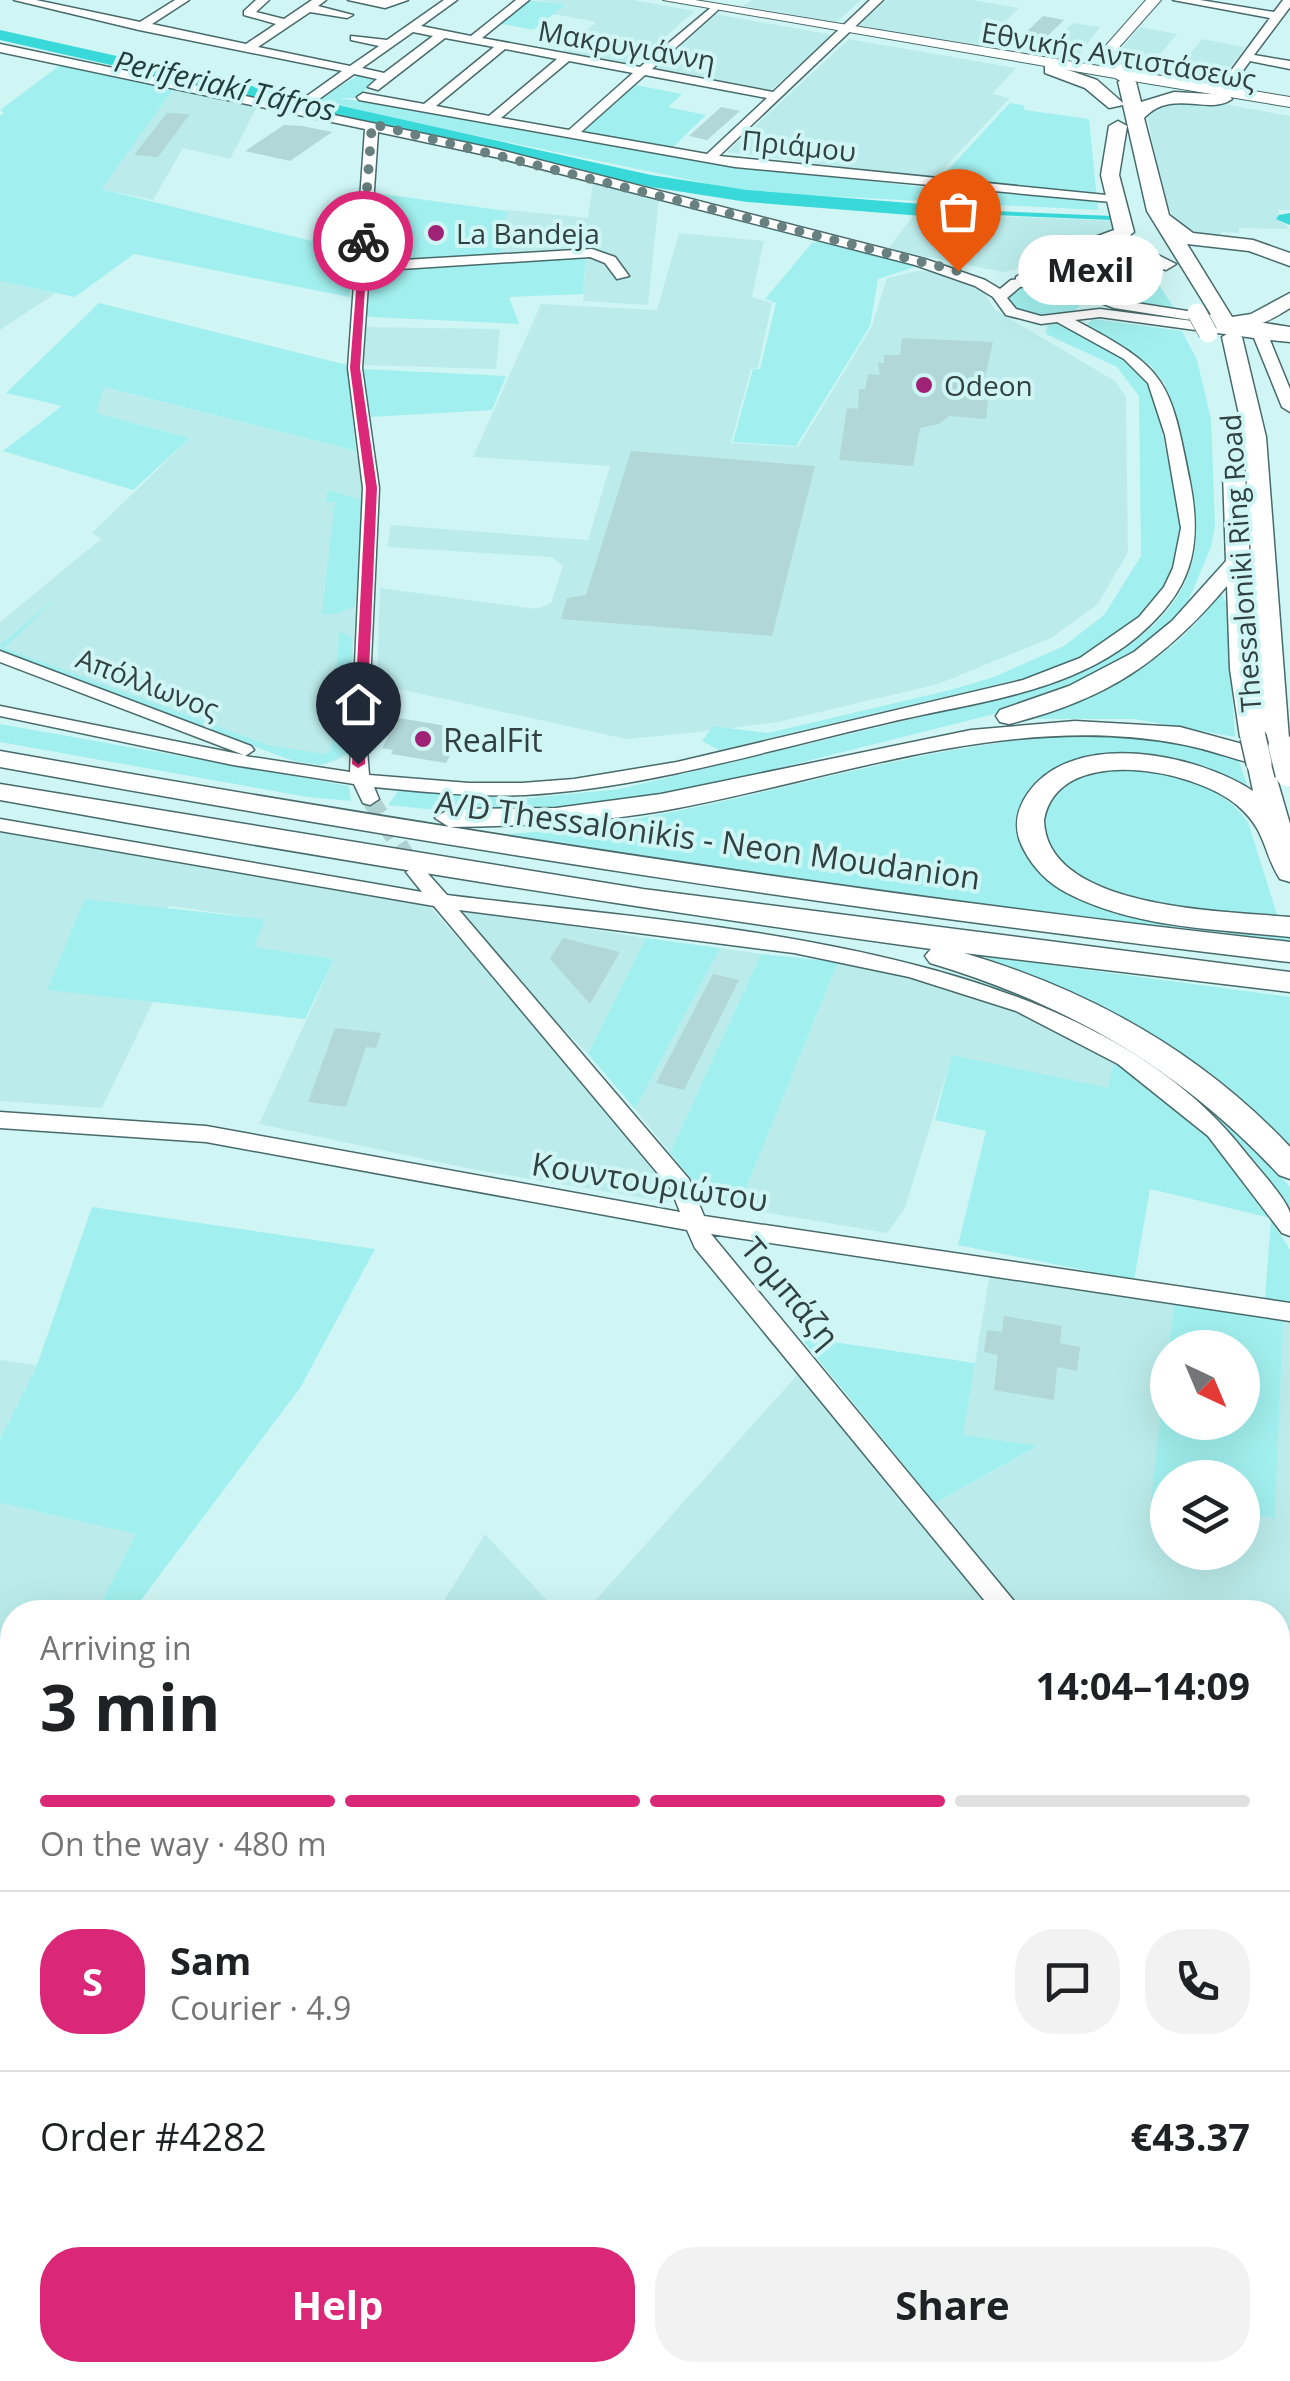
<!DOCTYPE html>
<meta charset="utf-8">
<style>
:root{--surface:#fff;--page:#f2f2f2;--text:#202124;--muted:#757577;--line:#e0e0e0;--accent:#db2777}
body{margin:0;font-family:"Open Sans",sans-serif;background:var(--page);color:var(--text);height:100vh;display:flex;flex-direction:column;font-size:38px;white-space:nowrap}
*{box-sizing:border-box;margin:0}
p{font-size:32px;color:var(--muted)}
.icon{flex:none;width:55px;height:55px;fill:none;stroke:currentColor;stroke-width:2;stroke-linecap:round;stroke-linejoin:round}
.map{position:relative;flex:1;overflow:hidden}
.details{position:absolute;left:0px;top:1600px;width:1290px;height:782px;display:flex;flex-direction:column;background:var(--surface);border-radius:40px 40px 0 0;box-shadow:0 10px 40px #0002}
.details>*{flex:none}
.needle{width:65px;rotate:136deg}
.buttons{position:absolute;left:1150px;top:1330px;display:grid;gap:20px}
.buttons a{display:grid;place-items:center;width:110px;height:110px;border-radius:50%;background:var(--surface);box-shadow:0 10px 40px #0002;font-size:50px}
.pin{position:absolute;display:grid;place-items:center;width:85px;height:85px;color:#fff;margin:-102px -42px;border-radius:50% 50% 50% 0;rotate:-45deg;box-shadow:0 0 10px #0007}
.pin .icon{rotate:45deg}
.courier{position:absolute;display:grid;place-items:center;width:100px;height:100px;margin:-50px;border:8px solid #db2777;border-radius:50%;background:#fff;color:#222;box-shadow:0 2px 12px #0007}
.bubble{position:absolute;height:70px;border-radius:35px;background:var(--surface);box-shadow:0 10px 40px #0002;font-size:32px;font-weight:700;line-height:70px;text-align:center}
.overview em{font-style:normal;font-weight:700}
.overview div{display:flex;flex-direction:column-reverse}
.overview{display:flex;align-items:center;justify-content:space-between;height:170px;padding:0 40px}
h1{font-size:65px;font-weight:700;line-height:75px}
.bar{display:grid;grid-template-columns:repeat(4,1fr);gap:15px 10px;align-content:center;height:120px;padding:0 40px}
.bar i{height:12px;border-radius:8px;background:var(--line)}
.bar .selected{background:var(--accent)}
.bar p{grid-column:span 4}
.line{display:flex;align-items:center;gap:25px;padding:0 40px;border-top:2px solid var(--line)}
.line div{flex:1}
.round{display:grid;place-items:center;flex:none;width:105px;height:105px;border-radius:40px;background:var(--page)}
.button{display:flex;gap:20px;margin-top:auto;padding:20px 40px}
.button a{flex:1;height:115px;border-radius:40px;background:var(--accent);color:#fff;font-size:40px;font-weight:700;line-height:115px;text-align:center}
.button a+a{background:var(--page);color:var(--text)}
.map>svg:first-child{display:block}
</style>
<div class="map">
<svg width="1290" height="2381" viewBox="0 0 1290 2381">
<rect width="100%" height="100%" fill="#cff6f5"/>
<!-- built -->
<path fill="#bbeceb" d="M539,0H634L695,11L630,67L559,54L596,22L553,14L563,6Z
M752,0H861L837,22L743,6Z
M886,0H972L1019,8L982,45L857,27Z
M710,13L833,35L770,91L646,70Z
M1073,23L1100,27L1079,55L1040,54Z
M1140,27L1177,34L1151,65L1178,69L1202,39L1245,47L1218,84L1130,69L1114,57Z
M849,39L1016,68L992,94L1010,98L935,178L727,152Z
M176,86L259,103L230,159L183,148L153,200L100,189Z
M1207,101L1290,116V210H1278L1288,229L1239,228V233L1222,232L1218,238L1192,237L1177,223L1163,197L1147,114L1167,103Z
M593,181L659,198L648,305L583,301L586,255L501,254L507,210L588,218Z
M915,213L1118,221V228L1109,235L1068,244L1031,266L1003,272L888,249Z
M679,233L764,241L752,297L772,303L758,368L751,369L731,443L798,447L872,326L887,278L917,271L939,272L981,287L995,310L1115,381L1126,397L1128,552L1098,604L1051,638L938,684L778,722L691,733L626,739L377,684L380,588L537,609L551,603L563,566L551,557L387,547L391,525L588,540L610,466L473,457L541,304L657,310Z
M0,281L56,293L0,330Z
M363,327L500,329L496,369L361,365Z
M103,387L356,451L363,482L347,754L336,761L321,765L294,761L0,653V622L101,539L92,533L190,438L96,413Z
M0,830L427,904L522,1009L673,1195L668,1202L471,1169L259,1124L334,959L253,947L264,919L213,912L170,906L47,989L155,998L102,1108L0,1101Z
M452,907L646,938L588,1054L524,989Z
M720,948L761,954L670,1153L635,1109Z
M838,962L973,990L1115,1056L1109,1089L952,1056L905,1208L887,1233L738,1208Z
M990,1273L1174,1302L1152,1500L1167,1502L1168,1552H1242L1243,1513L1275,1517L1283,1318L1290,1319V1900L1278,1887V1612H1025L935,1503L1037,1447L963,1435Z
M0,1360L37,1365L0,1439Z
M799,1373L998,1612H585Z
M0,1503L137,1534L100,1606L90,1603L85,1612H12V1711L0,1708Z
M485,1534L558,1612H437Z
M1290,1944V2381H1165L1147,2370H1278V1965Z"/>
<!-- green -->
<path fill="#a1f0ef" d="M529,0L565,5L533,30L498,23Z
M63,63L176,86L101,189L357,252L349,297L134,254L75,297L0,281V116L4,113L0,110Z
M357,76L378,80L355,98H341L706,163L931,188L1010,103L1023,105L1025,110L1089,119L1098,210L748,192L315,102Z
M630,84L682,94L668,107L706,115L670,150L576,133Z
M368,192L507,211L501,254L370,264Z
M822,241L921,265L878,279L870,326L796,446L733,442L753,369H760L776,303L765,299L812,243Z
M586,255L583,294L509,297L519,324L370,317L363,313L371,269Z
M1101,257L1143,261L1176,311L1118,303L1075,278V267Z
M1041,283L1071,291L1080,306C1060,323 1025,320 1007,301L1017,287Z
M99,303L347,365L356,451L104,387L96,413L190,438L133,490L3,451L62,406L6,393Z
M1093,319L1182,331L1197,360L1211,419L1215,526L1211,547L1184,611L1150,644L1096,677L1006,711L656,799L483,815L388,805L399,790L520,799L620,789L1038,689C1119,660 1207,612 1195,513L1165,384L1150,365L1085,326Z
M1053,324H1061C1089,338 1128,351 1146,377C1160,396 1160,429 1166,451C1172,478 1182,507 1180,535C1176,607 1109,647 1050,672L719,750L702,741L713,726L768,733L950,690L994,677L1064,646L1104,615L1141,556L1139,396L1117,367L1046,334L1047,326Z
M363,369L506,376L492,410L371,417Z
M328,490L362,500L355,606L336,614H322L335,502H326Z
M1220,591L1226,602L1235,737L1134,719H1035C1107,691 1178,659 1220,591Z
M62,593L4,648L268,745L323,754L331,750L339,632L352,638L347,754L321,765L294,761L3,654L0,645Z
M0,724L349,786L351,801L307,797L0,742Z
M1096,734L1168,741L1237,756L1251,796C1231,785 1210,770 1189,764C1131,745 1034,752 1016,820C1028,930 1207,925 1290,935V942L779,880L509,839L503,834C709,825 892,741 1096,734Z
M1140,771C1183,776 1221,785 1248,822L1279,921C1216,912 1142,911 1085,879C1044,857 1023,806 1072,779C1092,768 1118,770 1140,771Z
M85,899L265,919L254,947L334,959L305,1019L47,990Z
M646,938L720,948L635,1109L588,1054Z
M783,940C990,967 1149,1026 1290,1187V1209C1174,1028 981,978 783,940Z
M761,954L838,962L738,1208L709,1201L670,1153Z
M982,956L1290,997V1147C1209,1052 1096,1001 982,956Z
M952,1055L1108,1088L1115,1056L1202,1127L1241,1172L1290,1250V1303L1265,1299L1271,1218L1150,1189L1134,1280L958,1245L986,1131L935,1120Z
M92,1207L375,1249L300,1388L132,1612H97L136,1534L0,1503V1439L37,1365Z
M1174,1302L1283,1318L1275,1518L1243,1513L1242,1478H1168L1167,1502L1151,1500L1167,1358L1168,1422H1242V1348L1169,1347Z
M800,1337L975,1363L963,1435L1038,1446L935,1503Z
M0,1954H12V2048L0,2043Z
M0,2160L12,2166V2370H544L573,2381H0Z"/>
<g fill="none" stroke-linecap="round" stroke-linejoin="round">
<!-- stream -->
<path stroke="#39d9d9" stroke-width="4" d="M922,210L1112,218"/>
<!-- river -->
<path fill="#39d9d9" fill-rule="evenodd" d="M0,30L651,175L747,190L922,204L932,210L922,216L747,202L651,187L0,40Z
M1290,213V225L1276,219L1279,215Z"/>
</g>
<!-- building -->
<path fill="#b1d7d6" d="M1043,16L1064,20L1035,48L1014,44Z
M721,107L740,111L707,140L689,136Z
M167,113L190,114L158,157L134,155Z
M284,125L302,126L332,132L290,161L245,151Z
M944,228L988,234L978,253L933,246Z
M902,338L993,342L980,400H988L986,419L949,416L939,424L920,428L913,466L839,460L847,408L858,409L859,389H865L868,374L880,375L878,363H884V355H900Z
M631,451L815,466L772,636L561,619L567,598L586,595Z
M399,718L464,729L446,763L391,754L393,750L382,748Z
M563,938L620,952L590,1004L550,959Z
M713,974L739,980L684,1090L656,1083Z
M335,1028L381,1033L376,1048L366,1047L346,1107L308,1102Z
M1004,1316L1062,1326L1060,1343L1080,1347L1077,1371L1057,1367L1054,1400L994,1390L998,1355L984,1352L987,1330L1002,1332Z"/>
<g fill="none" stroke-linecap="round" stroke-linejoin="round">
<!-- minor-tunnel -->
<path stroke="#afd2d1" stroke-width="18" stroke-dasharray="18 9" stroke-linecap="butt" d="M370,799L416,872"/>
<!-- minor casing -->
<g stroke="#486a6a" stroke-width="3">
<path id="minor" d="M14,0H36L140,22L175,0H189L152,24L246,44L276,24L244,15V11L256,0H269L256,12L284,19L312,0H326L318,6L353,15L347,18L310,12L258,47L350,66L379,46L351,40V36L387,40L444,0H457L421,26L471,36L516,0H529L482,38L640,67L714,5L718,10L652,69L773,92L870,0H883L719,156L1106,195L1111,196V202L735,167L359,100L357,97L363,93L424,104L494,47L445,38L378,90L368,87L377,79L354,74L305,109L496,149L925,259L985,280L1000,289L1011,280L1053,276L1117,300L1290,327V342L1270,340L1290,389V412L1282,407L1254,338L1100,317L1075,320C1168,369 1170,380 1190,482C1203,549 1191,591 1138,636C1068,695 967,703 882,724C764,751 647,788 525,795C475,797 424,792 374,787L379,799L370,805L363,803L354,784L233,765L0,716V706L244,755L0,662V651L251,746L254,750L245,756L350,772L363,488L348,368L365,129L0,52V44L293,106L342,71L139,30ZM413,32L433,36L384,73L362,68ZM505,49L557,59L489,116L436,106ZM569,61L633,73L569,130L501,118ZM645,75L767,98L707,154L581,132ZM378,132L495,157L915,265L975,286L993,297L1006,315L1041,324L1057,322L1124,359L1148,383L1165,435L1181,528L1173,568L1164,587L1139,617L1080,658L1023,680L677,762L574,779L522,783H469L369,775L367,749L379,488L362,368L369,271L590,257L605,263L617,279L629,276L615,257L592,249L369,262ZM1051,284L1114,308L1216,324L1100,309L1041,316L1016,309L1007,298L1020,287Z
M348,0H408L385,8Z
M1173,0H1200L1274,12L1283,0H1290V7L1254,55L1290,61V69L1250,61L1226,94H1218L1216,91L1270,18Z
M0,819L422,892L406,872L416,866L423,868L447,895C693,926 1081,940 1245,1152C1256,1166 1286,1198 1290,1213C1290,1219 1290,1229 1290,1236L1282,1233L1208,1136L1118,1064L1016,1011L909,977L794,953L459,910L689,1179L704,1216L1290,1303V1321L711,1234L1023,1612H994L695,1248L687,1230L206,1142L0,1128V1112L206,1126L680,1212L671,1189L434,906L0,831Z
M1278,1896L1290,1902V1936L1278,1930Z"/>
</g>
<!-- major casing -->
<g stroke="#486a6a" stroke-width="2">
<path id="major" d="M663,0H695L1105,67L1102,50L1146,0H1161L1114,53L1125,70L1290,97V107L1133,81L1126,84L1115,78Z
M0,1837L12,1842V1876L0,1871Z
M0,1905L12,1909V1943L0,1939Z
M926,2370H981L986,2381H931Z"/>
</g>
<!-- highway casing -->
<g stroke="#486a6a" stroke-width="3">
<path id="highway" d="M1051,64L1097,80L1123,103L1118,82L1127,77L1136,82L1141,102L1174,92L1229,95L1232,99C1209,116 1172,88 1144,118L1169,215L1193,233L1253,240L1290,253V266L1249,251L1187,244L1232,317L1251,314L1290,293V308C1257,329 1250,329 1215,321L1147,211L1123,105L1109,108L1085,88L1045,73V65Z
M1118,121L1127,126L1119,175L1134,232L1117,245L1148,250L1176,264L1166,270C1133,261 1108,249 1075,269L1081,285L1078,289H1064L1055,269L1030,285H1016V277L1052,253L1114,230L1101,175L1109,126Z
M1232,331L1242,337L1266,437L1290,752H1272L1265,731L1262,743L1253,745L1240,737L1230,669L1227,586C1162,662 1108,699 1009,724L1000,722L996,716L1000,710L1069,686L1134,652L1172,621L1226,561L1223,473L1234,466L1245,473L1256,669L1259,688L1244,437L1222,337Z
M1075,721L1180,727L1290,757V771L1274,769L1290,824V882L1280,879C1263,853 1267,831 1238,806C1196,769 1058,742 1044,820C1046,910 1226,911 1290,917V937C1216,929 1134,928 1067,893C1048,883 1034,869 1024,850C1013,830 1015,812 1028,793C1074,728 1197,754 1253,791L1247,762C1225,756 1203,748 1180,744C1007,711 830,781 662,811C591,823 521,826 449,827L435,818L449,809L556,808L661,794L971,730Z
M0,751C428,827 858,894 1290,942V962C857,912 428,845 0,767Z
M0,784L643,889L1290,972V992L964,953C1089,990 1200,1051 1290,1147V1179L1279,1175C1181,1069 1067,1004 930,963L925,956L931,949C619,906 309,856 0,800Z"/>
</g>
<!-- minor -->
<use href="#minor" fill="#fff" fill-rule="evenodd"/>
<!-- major -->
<use href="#major" fill="#fff" fill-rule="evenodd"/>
<!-- highway -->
<use href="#highway" fill="#fff" fill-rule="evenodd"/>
<!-- highway-bridge-far1 casing -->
<g stroke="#486a6a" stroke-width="20" stroke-linecap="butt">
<path id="highway-bridge-far1" d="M1197,313L1208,333"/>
</g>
<!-- highway-bridge casing -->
<g stroke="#486a6a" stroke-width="28" stroke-linecap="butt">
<path id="highway-bridge" d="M1253,737L1259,763
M1281,746L1288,774"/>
</g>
<!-- highway-bridge-far1 -->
<use href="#highway-bridge-far1" stroke="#fff" stroke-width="19"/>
<!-- highway-bridge -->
<use href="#highway-bridge" stroke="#fff" stroke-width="25"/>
</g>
<!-- route -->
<path fill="#db2777" d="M360,239L368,241L360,368L377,488L365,764L358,768L352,764L366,488L350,368Z"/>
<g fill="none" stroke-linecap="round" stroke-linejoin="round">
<!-- done -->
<path stroke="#68807f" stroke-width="10" stroke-dasharray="0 18" d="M363,241L372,124L958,271"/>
</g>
<!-- markers -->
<g fill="#a02276" stroke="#cff6f5" stroke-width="4">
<circle cx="436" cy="233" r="10"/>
<circle cx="924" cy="385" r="10"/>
<circle cx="423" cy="739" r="10"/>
</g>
<g text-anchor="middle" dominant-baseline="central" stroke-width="8" stroke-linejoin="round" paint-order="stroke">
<!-- far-street labels -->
<g font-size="28" fill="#314040" stroke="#cff6f5">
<text transform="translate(627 45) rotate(10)">Μακρυγιάννη</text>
<text transform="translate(1119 55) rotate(10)">Εθνικής Αντιστάσεως</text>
<text transform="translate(799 145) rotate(6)">Πριάμου</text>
<text transform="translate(1240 563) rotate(-94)">Thessaloniki Ring Road</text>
<text transform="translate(148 683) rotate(21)">Απόλλωνος</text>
</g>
<!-- far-poi labels -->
<g font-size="28" fill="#314040" stroke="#cff6f5" text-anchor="start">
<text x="456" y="233">La Bandeja</text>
<text x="944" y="385">Odeon</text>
</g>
<!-- far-water labels -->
<g font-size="30" font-style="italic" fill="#223c3b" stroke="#cff6f5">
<text transform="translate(225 85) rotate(13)">Periferiakí Táfros</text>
</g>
<!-- poi labels -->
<g font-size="32" fill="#314040" stroke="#cff6f5" text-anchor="start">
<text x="443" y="739">RealFit</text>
</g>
<!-- street labels -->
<g font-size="32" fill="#314040" stroke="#cff6f5">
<text transform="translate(708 839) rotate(8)">A/D Thessalonikis - Neon Moudanion</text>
<text transform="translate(650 1181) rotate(9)">Κουντουριώτου</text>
<text transform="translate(791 1292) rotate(50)">Τομπάζη</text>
</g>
</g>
</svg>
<div class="buttons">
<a><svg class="needle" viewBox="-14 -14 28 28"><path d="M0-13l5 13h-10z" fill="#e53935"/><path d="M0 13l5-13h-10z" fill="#757577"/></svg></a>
<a><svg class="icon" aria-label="layers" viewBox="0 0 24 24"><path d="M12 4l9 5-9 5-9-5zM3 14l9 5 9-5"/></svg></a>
</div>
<div class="pin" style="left:958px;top:271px;background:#ea580c"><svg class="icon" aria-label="bag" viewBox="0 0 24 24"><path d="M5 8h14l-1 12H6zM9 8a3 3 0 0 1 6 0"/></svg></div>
<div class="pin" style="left:358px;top:764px;background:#1f2937"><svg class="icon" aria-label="home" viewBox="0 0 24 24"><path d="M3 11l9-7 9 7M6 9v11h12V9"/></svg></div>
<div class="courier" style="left:363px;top:241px"><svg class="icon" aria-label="bike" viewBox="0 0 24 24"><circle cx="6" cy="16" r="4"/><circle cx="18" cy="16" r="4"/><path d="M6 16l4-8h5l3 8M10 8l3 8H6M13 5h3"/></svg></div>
<div class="bubble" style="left:1018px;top:235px;width:145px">Mexil</div>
<section class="details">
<div class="overview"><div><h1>3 min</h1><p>Arriving in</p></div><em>14:04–14:09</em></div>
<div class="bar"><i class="selected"></i><i class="selected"></i><i class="selected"></i><i></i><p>On the way · 480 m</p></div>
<div class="line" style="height:180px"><b class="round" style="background:var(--accent);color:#fff">S</b><div><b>Sam</b><p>Courier · 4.9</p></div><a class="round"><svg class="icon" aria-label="chat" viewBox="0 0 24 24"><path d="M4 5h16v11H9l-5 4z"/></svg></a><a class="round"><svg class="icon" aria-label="phone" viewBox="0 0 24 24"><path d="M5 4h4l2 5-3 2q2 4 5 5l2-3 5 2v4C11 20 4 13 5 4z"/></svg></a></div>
<div class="line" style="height:130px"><div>Order #4282</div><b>€43.37</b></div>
<div class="button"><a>Help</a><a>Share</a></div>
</section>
</div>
